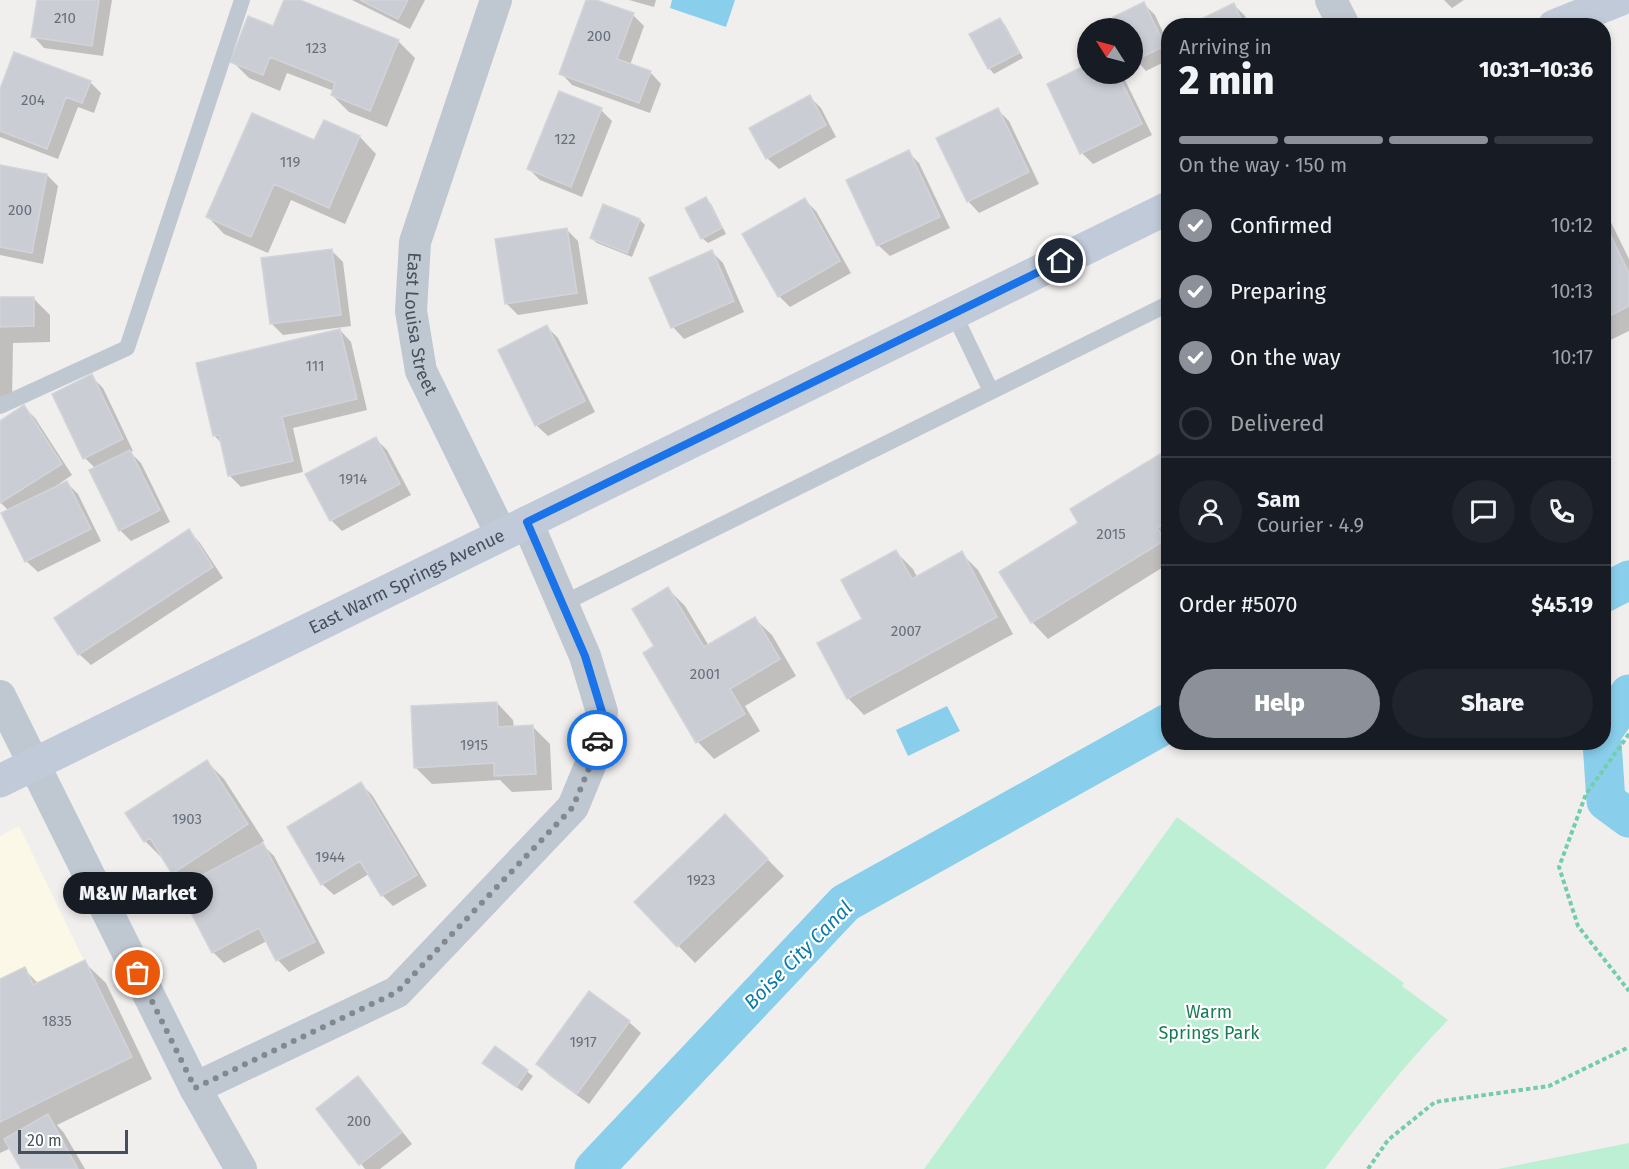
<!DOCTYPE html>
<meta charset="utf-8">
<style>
:root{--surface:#171b24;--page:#20242c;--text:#f1f3f6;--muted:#9ea1a6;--line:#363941;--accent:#8c9099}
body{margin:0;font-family:"Fira Sans",sans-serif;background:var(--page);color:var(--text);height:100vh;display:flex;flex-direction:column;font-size:22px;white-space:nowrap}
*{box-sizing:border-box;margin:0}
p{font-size:20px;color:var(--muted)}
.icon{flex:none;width:33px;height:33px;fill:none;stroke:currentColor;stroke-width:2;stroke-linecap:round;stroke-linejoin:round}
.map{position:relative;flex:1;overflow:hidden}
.drawer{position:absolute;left:1161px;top:18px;width:450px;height:732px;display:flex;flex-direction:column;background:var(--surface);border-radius:24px;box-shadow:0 3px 9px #0003}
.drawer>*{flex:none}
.needle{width:39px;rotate:306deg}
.buttons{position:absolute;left:1077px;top:18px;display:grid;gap:12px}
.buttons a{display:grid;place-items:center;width:66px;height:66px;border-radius:50%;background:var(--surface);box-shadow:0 3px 9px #0003;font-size:30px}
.scale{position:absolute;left:18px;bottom:15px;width:110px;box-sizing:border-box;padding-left:6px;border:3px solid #46505c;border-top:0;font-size:16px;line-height:21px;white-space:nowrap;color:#46505c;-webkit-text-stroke:4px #fff;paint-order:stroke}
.pin{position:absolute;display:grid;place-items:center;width:51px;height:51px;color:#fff;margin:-26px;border:3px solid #fff;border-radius:50%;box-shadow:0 2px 6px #0007}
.courier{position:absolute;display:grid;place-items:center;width:60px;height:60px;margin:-30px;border:4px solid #1a73e8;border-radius:50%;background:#fff;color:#222;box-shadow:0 2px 8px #0007}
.bubble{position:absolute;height:42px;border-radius:21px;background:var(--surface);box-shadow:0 3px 9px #0003;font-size:20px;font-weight:800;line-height:42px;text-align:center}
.overview em{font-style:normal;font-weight:800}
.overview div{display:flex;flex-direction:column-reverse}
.overview{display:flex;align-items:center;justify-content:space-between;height:102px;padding:0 18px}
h1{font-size:39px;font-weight:800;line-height:45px}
.bar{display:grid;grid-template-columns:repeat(4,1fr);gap:9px 6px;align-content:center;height:72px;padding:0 18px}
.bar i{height:8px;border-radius:4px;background:var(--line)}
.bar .active{background:var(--accent)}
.bar p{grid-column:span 4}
.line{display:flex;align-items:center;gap:15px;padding:0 18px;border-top:2px solid var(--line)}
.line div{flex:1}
.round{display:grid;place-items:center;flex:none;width:63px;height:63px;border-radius:32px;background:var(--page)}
ol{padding:0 18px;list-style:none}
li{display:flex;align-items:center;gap:18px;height:66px}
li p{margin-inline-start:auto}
li .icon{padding:6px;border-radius:50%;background:var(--accent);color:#fff;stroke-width:4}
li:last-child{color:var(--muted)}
li i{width:33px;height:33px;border:3px solid var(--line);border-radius:50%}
.action{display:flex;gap:12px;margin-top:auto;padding:12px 18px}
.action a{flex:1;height:69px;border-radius:36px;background:var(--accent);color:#fff;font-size:24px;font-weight:800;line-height:69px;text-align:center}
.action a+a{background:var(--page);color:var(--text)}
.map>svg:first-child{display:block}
</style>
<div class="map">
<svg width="1629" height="1169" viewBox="0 0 1629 1169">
<rect width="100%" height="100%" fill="#f1efee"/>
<!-- commercial -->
<path fill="#fcf8e8" d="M19,826L128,1052L0,1114V836Z"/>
<!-- green -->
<path fill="#bcefd4" d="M1177,817L1404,983L1402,986L1448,1020C1403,1066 1364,1117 1325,1169H924Z
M1629,1143V1169H1498Z"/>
<!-- water -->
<path fill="#89cfec" d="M672,0H735L726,27L670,8Z
M947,706L960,731L908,756L896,730Z"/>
<!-- shadow -->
<path fill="#0003" d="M38,0H112L103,56L44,48L33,36Z
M285,0H296L398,41L415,58L387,127L349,112L332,95L334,91L287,73L280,91L249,78L232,61L274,28Z
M352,0H425L410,29Z
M587,0L633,15L644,26L630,65L650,72L661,84L650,113L572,85L561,73Z
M629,0H656L654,7Z
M1444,0H1464L1452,8Z
M1144,4L1155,15L1168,43V60L1146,71L1132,55V28H1120L1115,18Z
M1234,5L1245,16L1249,26H1191Z
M1000,20L1005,25L1023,58L994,74L989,68Z
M1088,74H1122L1152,135L1093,164L1082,153Z
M90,82L101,93L94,113L78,107L58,159L0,137V93Z
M809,96L821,108L836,137L779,169L767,158Z
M601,110L612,121L582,197L540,180L529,169Z
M998,110L1009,121L1039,184L979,213L968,201Z
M324,122L360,137L376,154L345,224L291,200L268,253L224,234L208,217L315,142Z
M908,152L919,163L950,228L890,256L878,245Z
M0,166L47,175L58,186L43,264L0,255Z
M706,199L711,204L726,234L708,243L702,238Z
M805,200L816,211L851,273L790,307L779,296Z
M604,206L640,220L645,225L632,257L597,243L591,238Z
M1604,208L1629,259V331L1604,343Z
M566,229L578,241L588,304L518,315L507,304Z
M332,251L343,262L351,326L283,335L271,323Z
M712,252L723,263L744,312L684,339L673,327L651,279Z
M0,299H34L50,315V342L13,343L12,400H0Z
M547,327L558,338L595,412L548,436L536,425Z
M340,330L351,342L367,410L293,428L303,472L241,487L230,476L222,444L214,435Z
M91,376L103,388L133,451L130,452L141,463L170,522L131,541L120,530L96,469L85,458Z
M24,407L35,418L72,475L56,486L57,487L67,483L78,494L101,541L38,572L26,561L9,511L0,502V423Z
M376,439L387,450L411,495L342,531L331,520Z
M1159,456L1168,465V564L1048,639L1032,622L1080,524Z
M189,531L200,543L223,578L91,665L79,654Z
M896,552L913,569L917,577L961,553L978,570L1013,634L864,715L848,698L864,619Z
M668,589L685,606L709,646L755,619L772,635L796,676L745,706L760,731L714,759L698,742L645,653L656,646Z
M497,703L513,720L514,728L533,727L550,744L552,790L512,792L500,780L432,784L415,767Z
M207,762L224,779L264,841L261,843L274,856L325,953L289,972L278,960L267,941L224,963L213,952L186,885L173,873L163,857L162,858L145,841Z
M361,784L372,795L427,886L393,906L382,895L369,874L334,895L322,884Z
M725,816L784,876L695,963L636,902Z
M84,962L106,983L152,1079L57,1125L64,1133L85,1169H22L11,1148L0,1153V981L24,969L39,984Z
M629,1022L641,1033L589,1104L549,1075L538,1063Z
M495,1048L533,1076L522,1091L490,1068Z
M358,1078L369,1089L412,1144L380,1169H365L318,1109Z"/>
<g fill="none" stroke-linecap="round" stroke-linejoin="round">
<!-- canal -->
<path stroke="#89cfec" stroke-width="39" d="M1604,593L1629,580
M1604,730L1629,694
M1602,742L1606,801L1629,818
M594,1169L845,903L1168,723"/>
</g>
<!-- building -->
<path fill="#cacdd4" stroke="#d2d4da" stroke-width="1.5" d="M37,0H99L92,46L31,37Z
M284,0H300L399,40L370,111L331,95L335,83L270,57L263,75L230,62L248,16L273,26Z
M360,0H408L398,19Z
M586,0H596L634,13L617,59L651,71L639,103L559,74Z
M1144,2L1165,46L1134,61L1132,28H1118L1113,17Z
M1234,3L1244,26H1187Z
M1000,18L1019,53L988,69L969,34Z
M14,52L91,81L82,103L66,97L47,149L0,131V89Z
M1088,64V74H1118L1142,124L1080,154L1047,84Z
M559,91L602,108L571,187L527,169Z
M810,95L826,125L766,159L749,128Z
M998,108L1029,172L967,202L936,138Z
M252,113L314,140L324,120L360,136L329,208L274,184L251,237L206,217Z
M909,150L940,217L877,246L846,180Z
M0,165L47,174L32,253L0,247Z
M706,197L722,228L701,239L685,208Z
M805,198L840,261L778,297L742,234Z
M603,204L640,219L627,253L590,238Z
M1604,222L1629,273V306L1604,319Z
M567,228L577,293L505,304L495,239Z
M332,249L341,315L270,324L261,258Z
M712,250L734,301L671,328L649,278Z
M0,297H34V326L0,327Z
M547,325L585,401L535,426L498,350Z
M340,329L357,399L282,417L293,461L228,476L219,435L213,436L196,363Z
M92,374L123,439L83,459L52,394Z
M24,405L62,464L0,503V421Z
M376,437L400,484L330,521L305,474Z
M130,450L160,510L119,531L89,470Z
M1160,454L1168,468V521L1157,528L1165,540L1031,623L999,572L1078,523L1070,509Z
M67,481L91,529L25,562L1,513Z
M189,529L213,567L78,655L54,618Z
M896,550L912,579L962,551L997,617L847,699L817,643L862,619L841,580Z
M668,587L704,647L755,617L780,659L730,689L745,714L696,743L643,653L654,646L632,609Z
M497,702L498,727L533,725L536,774L494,776V763L414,768L411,706Z
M207,760L248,824L172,874L150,838L144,842L125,813Z
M361,782L417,875L381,896L360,861L321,885L287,827Z
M725,814L768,859L677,947L634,902Z
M263,843L315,942L276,961L259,928L212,953L178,888Z
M85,960L132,1057L0,1122V979L25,967L33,985Z
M589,991L630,1021L577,1094L536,1064Z
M495,1046L528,1070L516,1087L482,1063Z
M358,1076L402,1132L359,1165L316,1109Z
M48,1114L78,1169H21L4,1139Z"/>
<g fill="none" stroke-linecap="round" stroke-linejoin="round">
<!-- path -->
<path stroke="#74cda9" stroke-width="4" stroke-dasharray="4.5 3" stroke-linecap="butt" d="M1629,734L1586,794L1559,867L1578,926L1629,991
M1368,1169L1388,1140L1435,1102L1549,1086L1629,1047"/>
<!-- lane -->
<path stroke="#bfc8d1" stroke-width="16" d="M954,314L991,391
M0,406L127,348L242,0
M562,604L1168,304"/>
<!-- street -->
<g stroke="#bfc8d1" stroke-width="32">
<path id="s1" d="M496,0L415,242L411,311L421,371L501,534"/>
<path d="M1331,0L1344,26"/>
<path d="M0,696L195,1088L241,1169"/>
<path d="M195,1088L397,992L573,807L594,756L602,712L585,656L527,522"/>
</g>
<!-- secondary -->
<g stroke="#c1cad8" stroke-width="33">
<path d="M1554,26L1619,0"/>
<path id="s2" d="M0,781L1168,208"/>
</g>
</g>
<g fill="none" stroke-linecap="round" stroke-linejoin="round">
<!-- done -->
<path stroke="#82888f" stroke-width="6" stroke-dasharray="0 10.8" d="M138,973L195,1088L397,992L573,807L594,756L597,740"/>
<!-- route -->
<path stroke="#1a73e8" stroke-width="8" d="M597,740L602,712L585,656L527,522L1061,261"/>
</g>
<g text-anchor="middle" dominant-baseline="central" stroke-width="4.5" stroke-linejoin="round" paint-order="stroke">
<!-- number labels -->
<g font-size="15" fill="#676f7a">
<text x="65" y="18">210</text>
<text x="599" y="36">200</text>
<text x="316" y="48">123</text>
<text x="33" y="100">204</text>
<text x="565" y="139">122</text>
<text x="290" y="162">119</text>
<text x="20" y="210">200</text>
<text x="315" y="366">111</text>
<text x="353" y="479">1914</text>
<text x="1111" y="534">2015</text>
<text x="906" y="631">2007</text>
<text x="705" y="674">2001</text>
<text x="474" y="745">1915</text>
<text x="187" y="819">1903</text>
<text x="330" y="857">1944</text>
<text x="701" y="880">1923</text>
<text x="57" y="1021">1835</text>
<text x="583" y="1042">1917</text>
<text x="359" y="1121">200</text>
</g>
<!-- street labels -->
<g font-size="18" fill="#46505c" stroke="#fff">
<text stroke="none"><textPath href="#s1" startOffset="338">East Louisa Street</textPath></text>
<text stroke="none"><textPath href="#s2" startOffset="453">East Warm Springs Avenue</textPath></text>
</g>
<!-- park labels -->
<g font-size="18" fill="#167e53" stroke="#fff">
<text x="1209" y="1012">Warm<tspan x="1209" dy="21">Springs Park</tspan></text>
</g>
<!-- water labels -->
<g font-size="20" font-style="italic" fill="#0b7baa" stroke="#fff">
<text transform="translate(798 955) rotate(-45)">Boise City Canal</text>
</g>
</g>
</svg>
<div class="buttons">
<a><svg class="needle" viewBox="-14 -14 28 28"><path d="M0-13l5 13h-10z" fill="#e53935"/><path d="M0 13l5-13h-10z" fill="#9ea1a6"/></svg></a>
</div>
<div class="scale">20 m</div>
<div class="pin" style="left:138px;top:973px;background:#ea580c"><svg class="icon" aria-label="bag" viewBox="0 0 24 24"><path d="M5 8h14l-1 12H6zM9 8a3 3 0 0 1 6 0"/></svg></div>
<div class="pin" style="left:1061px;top:261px;background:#1f2937"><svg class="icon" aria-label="home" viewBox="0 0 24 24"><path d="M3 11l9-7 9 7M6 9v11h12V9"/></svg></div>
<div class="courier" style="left:597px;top:740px"><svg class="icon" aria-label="car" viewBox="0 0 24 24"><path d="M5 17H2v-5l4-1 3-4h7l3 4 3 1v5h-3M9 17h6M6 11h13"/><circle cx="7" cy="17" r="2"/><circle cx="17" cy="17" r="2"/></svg></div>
<div class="bubble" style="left:63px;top:872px;width:150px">M&amp;W Market</div>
<section class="drawer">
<div class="overview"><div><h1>2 min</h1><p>Arriving in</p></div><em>10:31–10:36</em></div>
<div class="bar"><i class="active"></i><i class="active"></i><i class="active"></i><i></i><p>On the way · 150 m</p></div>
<ol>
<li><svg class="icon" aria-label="check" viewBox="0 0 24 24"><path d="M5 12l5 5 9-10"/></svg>Confirmed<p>10:12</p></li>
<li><svg class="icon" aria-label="check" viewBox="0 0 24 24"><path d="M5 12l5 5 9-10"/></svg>Preparing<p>10:13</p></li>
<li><svg class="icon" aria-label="check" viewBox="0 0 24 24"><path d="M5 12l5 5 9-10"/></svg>On the way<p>10:17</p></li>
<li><i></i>Delivered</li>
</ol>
<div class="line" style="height:108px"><a class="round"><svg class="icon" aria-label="person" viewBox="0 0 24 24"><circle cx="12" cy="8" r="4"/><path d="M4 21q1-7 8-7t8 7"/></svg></a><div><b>Sam</b><p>Courier · 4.9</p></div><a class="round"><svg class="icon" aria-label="chat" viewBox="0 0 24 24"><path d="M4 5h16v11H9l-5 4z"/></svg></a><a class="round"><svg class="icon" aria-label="phone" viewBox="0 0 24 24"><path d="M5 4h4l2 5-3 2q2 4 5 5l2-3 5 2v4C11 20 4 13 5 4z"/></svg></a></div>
<div class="line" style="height:78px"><div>Order #5070</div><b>$45.19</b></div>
<div class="action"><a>Help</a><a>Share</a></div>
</section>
</div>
